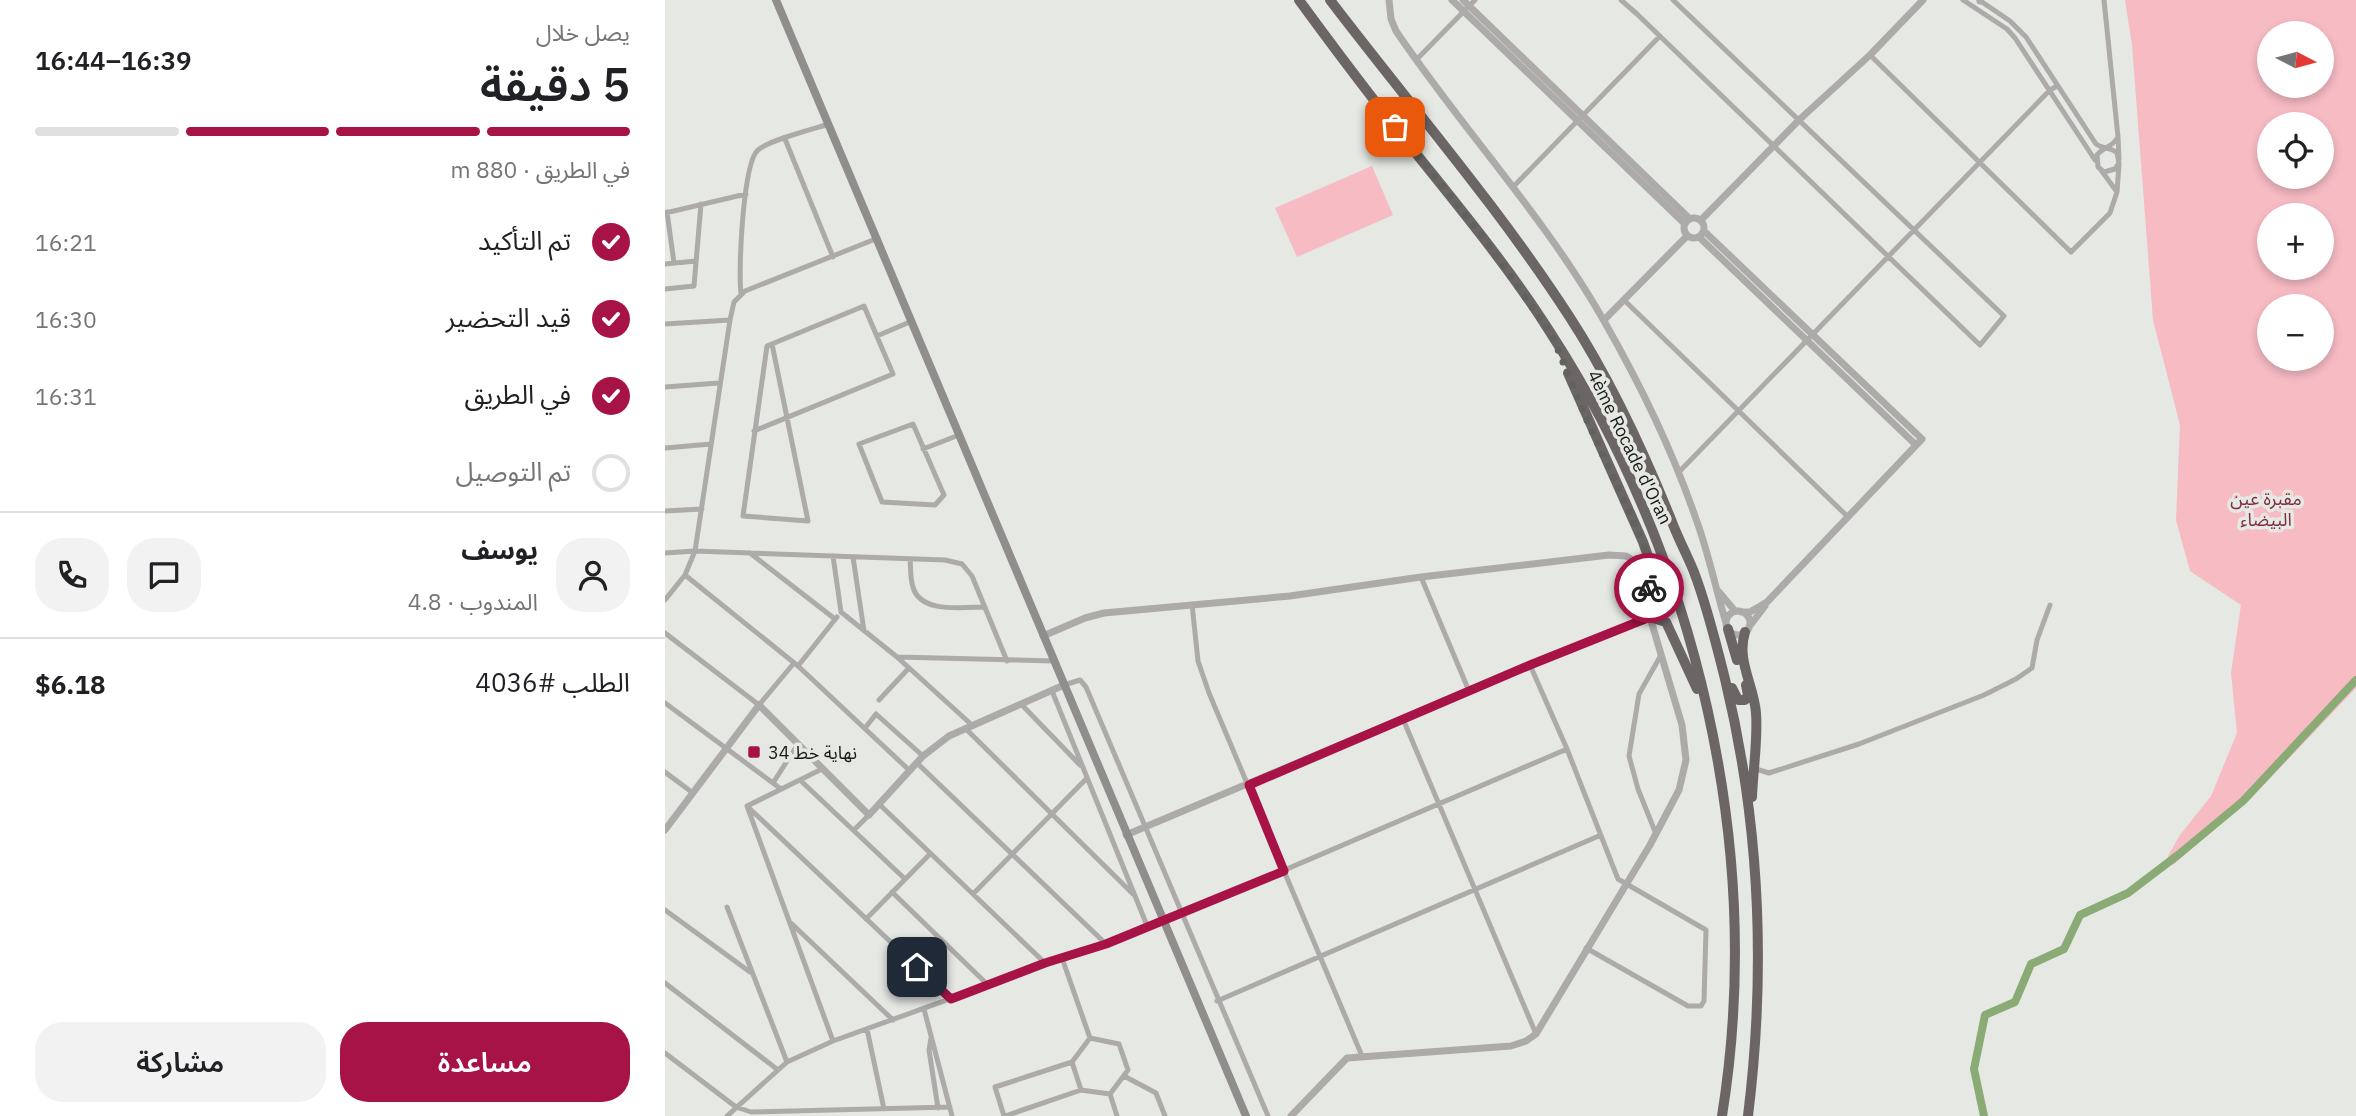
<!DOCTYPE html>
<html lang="ar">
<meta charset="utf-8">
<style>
:root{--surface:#fff;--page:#f2f2f2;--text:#202124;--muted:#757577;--line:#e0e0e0;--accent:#a81347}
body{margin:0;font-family:"IBM Plex Sans","Noto Sans Arabic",sans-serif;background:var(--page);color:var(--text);direction:rtl;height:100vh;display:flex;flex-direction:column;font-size:26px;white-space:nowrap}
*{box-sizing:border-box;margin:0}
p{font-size:23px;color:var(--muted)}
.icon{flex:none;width:38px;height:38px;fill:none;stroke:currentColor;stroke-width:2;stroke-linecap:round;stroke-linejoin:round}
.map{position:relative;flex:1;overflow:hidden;direction:ltr}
.sheet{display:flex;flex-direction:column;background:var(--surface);width:665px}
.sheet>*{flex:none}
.needle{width:46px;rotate:96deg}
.controls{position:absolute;left:1592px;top:21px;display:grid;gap:14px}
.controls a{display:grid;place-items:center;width:77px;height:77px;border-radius:50%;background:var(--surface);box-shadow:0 4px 10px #0003;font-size:35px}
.pin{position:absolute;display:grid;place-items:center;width:60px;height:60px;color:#fff;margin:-30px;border-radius:14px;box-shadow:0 4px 10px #0006}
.courier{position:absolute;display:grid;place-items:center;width:70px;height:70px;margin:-35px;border:5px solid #a81347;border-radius:50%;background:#fff;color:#222;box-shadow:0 2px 9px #0007}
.overview em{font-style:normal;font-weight:600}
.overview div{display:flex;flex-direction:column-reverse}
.overview{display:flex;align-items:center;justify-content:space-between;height:119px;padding:0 35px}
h1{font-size:46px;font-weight:600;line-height:52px}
.bar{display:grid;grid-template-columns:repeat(4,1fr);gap:10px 7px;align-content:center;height:84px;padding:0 35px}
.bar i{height:9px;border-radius:5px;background:var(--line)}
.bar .current{background:var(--accent)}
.bar p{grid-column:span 4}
.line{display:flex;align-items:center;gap:18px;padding:0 35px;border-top:2px solid var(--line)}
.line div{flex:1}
.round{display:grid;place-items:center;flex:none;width:74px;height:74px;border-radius:28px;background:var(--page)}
ol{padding:0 35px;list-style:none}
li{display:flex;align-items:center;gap:21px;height:77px}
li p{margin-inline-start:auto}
li .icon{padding:7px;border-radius:50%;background:var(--accent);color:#fff;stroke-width:4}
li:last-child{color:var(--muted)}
li i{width:38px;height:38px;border:4px solid var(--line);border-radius:50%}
.cta{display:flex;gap:14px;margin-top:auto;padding:14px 35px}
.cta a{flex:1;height:80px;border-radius:28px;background:var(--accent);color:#fff;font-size:28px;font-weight:600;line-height:80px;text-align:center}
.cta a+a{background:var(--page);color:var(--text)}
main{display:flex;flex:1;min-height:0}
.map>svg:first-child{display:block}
</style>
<main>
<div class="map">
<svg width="1691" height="1116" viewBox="0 0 1691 1116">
<rect width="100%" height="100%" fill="#e5e8e3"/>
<!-- green -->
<path fill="#f7bbc4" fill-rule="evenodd" d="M1460,0H1691V688L1588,796L1508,865L1503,856L1515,835L1546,796L1572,733L1566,673L1576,605L1525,571L1511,520L1515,425L1488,320L1467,45ZM1605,33H1657V86H1605ZM1605,124H1657V177H1605ZM1605,215H1657V268H1605ZM1605,306H1657V359H1605Z
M707,166L728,215L632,257L610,208Z"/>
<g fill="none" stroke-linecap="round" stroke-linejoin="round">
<!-- canal -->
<path stroke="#8bab76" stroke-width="8" d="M1319,1116L1309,1069L1320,1015L1350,1002L1366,964L1399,949L1415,915L1463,893L1513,855L1578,801L1691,680"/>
<!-- minor -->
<path stroke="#adaaaa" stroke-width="5" d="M956,0L972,14L1315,345L1339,316L1008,0
M1298,0L1342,29L1350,38L1430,160
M1314,0L1345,21L1361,37L1431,144C1438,149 1446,147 1452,153L1454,163L1450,169L1439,172L1433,167L1432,155C1438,147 1448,147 1453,137L1454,159
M1439,0L1453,137
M1205,55L1406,252L1445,213L1452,192
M752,59L810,0
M120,139L168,257
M1436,170L1452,192L1454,164
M849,186L995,36
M2,212L9,263
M0,213L81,194
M0,264L31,261
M0,289L29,286L36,204
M76,293C73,272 78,162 93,150C104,140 148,129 164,124
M959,300L1182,516
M0,324L65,320
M212,336L247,321
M0,387L54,383
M248,424L279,495L270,505L217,502L194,444Z
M89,431L228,374L199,306L102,346L78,516L143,521L107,344
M0,448L46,444
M258,449L294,435
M1013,473L1385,90L1392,86
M0,511L37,509
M0,553L30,551L280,560L297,564L307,576L342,661
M85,553L170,619
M168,556L176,612L232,657L308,726
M188,557L199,631
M245,559C246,568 245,579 248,587C255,614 299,607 320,607
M20,575L133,666L244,770
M756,577L804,691
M0,600L20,575L30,551L65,320L69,302L80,291L213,238
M527,604L533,661L544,693L697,1056
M0,633L94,705L129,663
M232,657L389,661
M133,666L172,617
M399,685L415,680L421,687L603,1116
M387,691L483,928
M214,700L244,668
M0,703L116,789
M356,704L415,765
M738,719L871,1034
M200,728L211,714L258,756
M301,729L468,894
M902,749L953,879L1041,930L1039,1001L1036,1006H1023L921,948
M252,763L441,944
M1088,768L1104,773L1194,744L1319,695L1351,679L1367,668L1372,640L1385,605
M157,769L82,806L168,1041
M0,772L28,793
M135,780L240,879
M108,783L133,744
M214,804L380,963
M84,808L286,999
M189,830L204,815
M991,834L973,789L964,756L974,694L996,655
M227,892L323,985
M308,894L422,778
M62,907L122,1062
M0,910L85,972
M201,919L265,854
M127,924L228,1020
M397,958L425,1038
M0,983L113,1070
M552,1001L936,835
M259,1009L287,1116
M202,1029L219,1109
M266,1038L264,1050L273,1108
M0,1053L71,1107L86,1112L285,1107
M459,1076L491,1093L500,1116
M445,1094L452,1116
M62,1116L122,1062L168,1041L498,922L902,749L865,665
M339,1116L330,1087L407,1062L425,1038L454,1044L463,1070L445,1094L416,1090L407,1062
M340,1116L416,1090"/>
<!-- tertiary -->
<path stroke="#adaaaa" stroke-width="7" d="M724,0L726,19L731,31C798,130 880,217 939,321C974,382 1008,452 1031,519C1044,554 1051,591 1062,626
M787,0L1020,224
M798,0L1025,219
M1315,0V1
M1019 228a10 10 0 1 1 20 0a10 10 0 1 1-20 0Z
M1036,220L1134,120L1205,55L1258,0
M1039,231L1257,439L1102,602L1085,612H1076
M1034,237L1251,445
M939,320L1022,236
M1054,592L1070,611
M1061 623a12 12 0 1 1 24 0a12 12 0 1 1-24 0Z
M1084,627L1100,606
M378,636L420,618L439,613L625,596L756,577L944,555L961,556L968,560L1017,725L1021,760L1014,790L985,845L871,1034L861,1041L846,1046L682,1058L626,1116
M0,830L94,705L204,815L258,756L284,736L399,685
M461,835L865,665L985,617"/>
<!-- secondary -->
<path stroke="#908d8d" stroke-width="8" d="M111,0L581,1116"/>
<!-- motorway -->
<path stroke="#6b6566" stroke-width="10" d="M634,0C661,37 688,73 716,109C773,183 835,253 885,332C1032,559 1100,848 1057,1116
M665,0C745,105 832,205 904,316C947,382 980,454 1009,527C1015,542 1023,557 1029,572C1042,606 1051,643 1060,679C1095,823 1101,970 1083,1116
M903,373L978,542L990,576L989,583L979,591
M985,617L1001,622L1032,689
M1063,629L1072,660
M1080,632C1071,661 1089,685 1091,713C1093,741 1088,769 1087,797
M1067,688L1073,700H1080L1083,695L1081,685"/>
</g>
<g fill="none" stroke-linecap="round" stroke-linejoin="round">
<!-- done -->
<path stroke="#606260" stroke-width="7" stroke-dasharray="0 12.6" d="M730,127L816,234L887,335L921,418L978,542L990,576L989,583L984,588"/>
<!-- route -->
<path stroke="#a81347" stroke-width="9" d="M252,967L286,999L380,963L441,944L619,871L584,785L865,665L985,617L979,591L984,588"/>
</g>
<!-- markers -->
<rect fill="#a81347" stroke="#e5e8e3" stroke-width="2.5" x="82" y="745" width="14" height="14" rx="3.5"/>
<g text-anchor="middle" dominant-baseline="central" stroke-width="7" stroke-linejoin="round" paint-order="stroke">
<!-- street labels -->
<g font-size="18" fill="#191a19" stroke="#e5e8e3">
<text transform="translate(965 447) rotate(64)">4ème Rocade d'Oran</text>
</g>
<!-- park labels -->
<g font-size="18" fill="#7f2e41" stroke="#e5e8e3">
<text x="1601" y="498">مقبرة عين<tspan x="1601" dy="21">البيضاء</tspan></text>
</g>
<!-- poi labels -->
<g font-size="18" fill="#191a19" stroke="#e5e8e3" text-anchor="start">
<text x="103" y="752">نهاية خط 34</text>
</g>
</g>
</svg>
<div class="controls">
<a><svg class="needle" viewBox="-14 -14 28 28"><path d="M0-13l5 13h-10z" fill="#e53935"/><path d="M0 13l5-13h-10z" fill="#757577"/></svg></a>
<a><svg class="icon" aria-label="locate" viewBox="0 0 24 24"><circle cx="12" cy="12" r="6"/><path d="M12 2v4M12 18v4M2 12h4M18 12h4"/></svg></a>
<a>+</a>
<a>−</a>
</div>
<div class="pin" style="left:730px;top:127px;background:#ea580c"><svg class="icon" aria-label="bag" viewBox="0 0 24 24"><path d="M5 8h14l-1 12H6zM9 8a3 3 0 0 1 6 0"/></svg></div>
<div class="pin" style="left:252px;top:967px;background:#1f2937"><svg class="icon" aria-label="home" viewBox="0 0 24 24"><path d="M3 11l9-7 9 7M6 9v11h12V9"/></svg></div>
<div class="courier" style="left:984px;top:588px"><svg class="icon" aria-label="bike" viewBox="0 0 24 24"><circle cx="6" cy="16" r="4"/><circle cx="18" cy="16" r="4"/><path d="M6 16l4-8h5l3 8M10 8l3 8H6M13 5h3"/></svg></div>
</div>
<section class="sheet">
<div class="overview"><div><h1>5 دقيقة</h1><p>يصل خلال</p></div><em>16:39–16:44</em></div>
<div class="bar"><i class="current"></i><i class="current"></i><i class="current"></i><i></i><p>في الطريق · 880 m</p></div>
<ol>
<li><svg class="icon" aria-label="check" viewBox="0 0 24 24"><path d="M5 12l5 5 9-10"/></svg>تم التأكيد<p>16:21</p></li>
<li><svg class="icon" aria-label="check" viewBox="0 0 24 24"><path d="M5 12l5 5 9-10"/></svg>قيد التحضير<p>16:30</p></li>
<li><svg class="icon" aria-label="check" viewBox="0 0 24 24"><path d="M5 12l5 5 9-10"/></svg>في الطريق<p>16:31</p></li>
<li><i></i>تم التوصيل</li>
</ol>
<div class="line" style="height:126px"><a class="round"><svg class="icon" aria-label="person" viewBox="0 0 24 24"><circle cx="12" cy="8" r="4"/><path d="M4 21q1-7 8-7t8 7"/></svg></a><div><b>يوسف</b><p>المندوب · 4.8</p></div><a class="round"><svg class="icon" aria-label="chat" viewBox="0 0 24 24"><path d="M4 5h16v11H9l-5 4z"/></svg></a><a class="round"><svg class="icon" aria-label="phone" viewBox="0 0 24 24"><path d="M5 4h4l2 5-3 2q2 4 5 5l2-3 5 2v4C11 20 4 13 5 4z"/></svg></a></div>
<div class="line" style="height:91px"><div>الطلب #4036</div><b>$6.18</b></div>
<div class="cta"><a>مساعدة</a><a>مشاركة</a></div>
</section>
</main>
